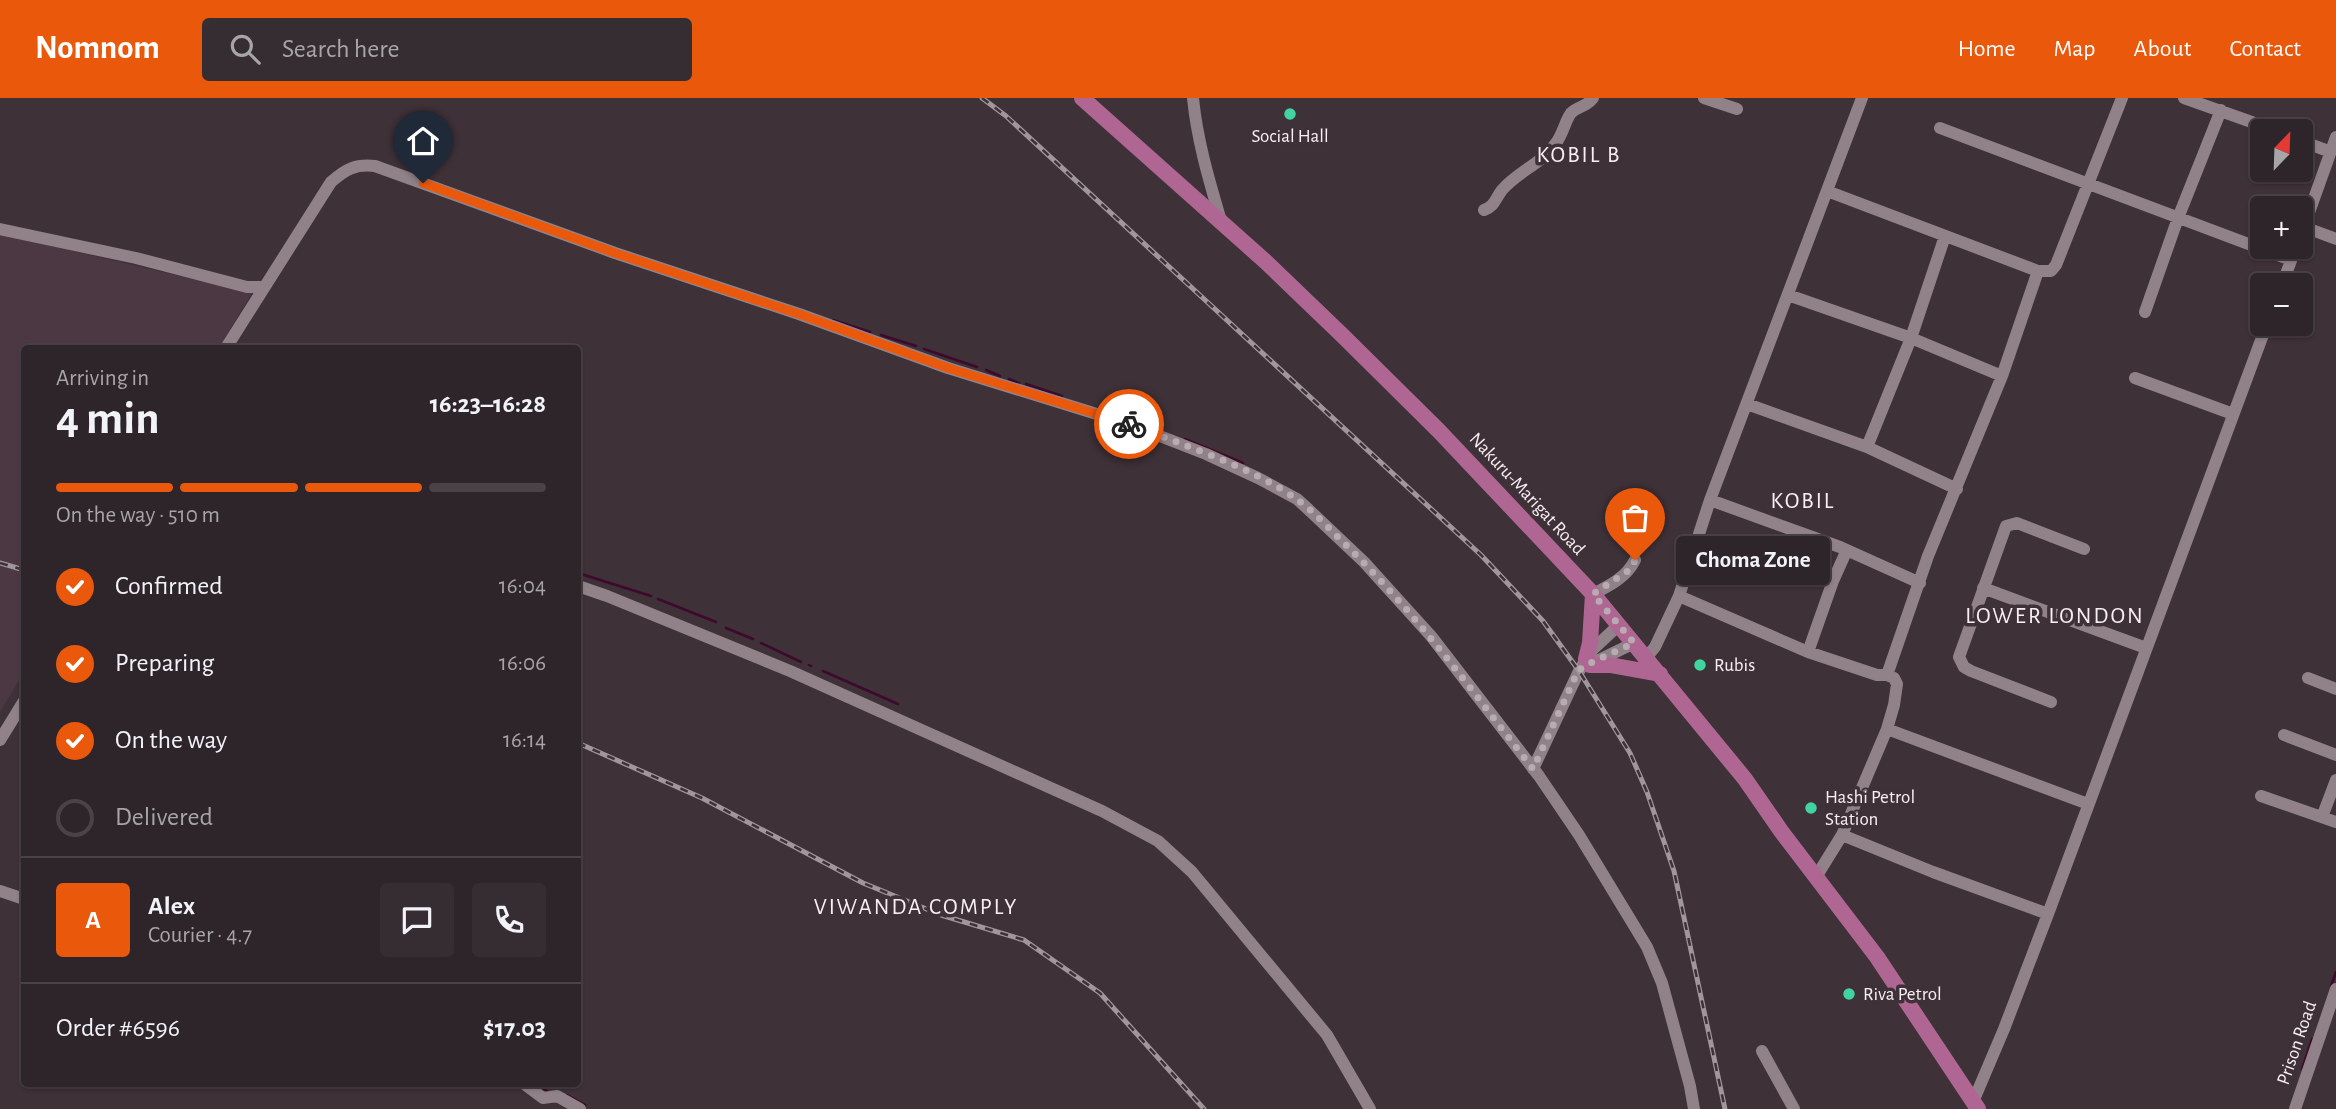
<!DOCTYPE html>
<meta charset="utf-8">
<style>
:root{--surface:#2e252a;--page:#362d32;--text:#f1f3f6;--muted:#a7a5a8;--line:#494247;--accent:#ea580c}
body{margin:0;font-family:"Alegreya Sans",sans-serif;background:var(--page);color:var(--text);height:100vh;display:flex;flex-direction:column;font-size:26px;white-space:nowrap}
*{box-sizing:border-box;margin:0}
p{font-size:23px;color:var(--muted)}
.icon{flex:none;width:38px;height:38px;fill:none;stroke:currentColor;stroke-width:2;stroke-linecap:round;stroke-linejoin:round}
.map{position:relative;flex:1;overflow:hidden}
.drawer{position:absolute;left:21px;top:247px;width:560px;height:742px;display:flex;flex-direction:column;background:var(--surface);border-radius:7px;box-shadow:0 2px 5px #0004,0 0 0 2px var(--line)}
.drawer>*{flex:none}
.needle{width:46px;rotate:23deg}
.buttons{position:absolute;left:2250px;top:21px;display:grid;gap:14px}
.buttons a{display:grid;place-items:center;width:63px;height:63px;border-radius:7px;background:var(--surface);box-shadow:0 2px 5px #0004,0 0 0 2px var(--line);font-size:35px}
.pin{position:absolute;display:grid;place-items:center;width:60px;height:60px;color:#fff;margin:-72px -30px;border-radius:50% 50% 50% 0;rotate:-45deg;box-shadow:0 0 7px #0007}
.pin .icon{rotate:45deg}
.courier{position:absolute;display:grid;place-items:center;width:70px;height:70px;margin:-35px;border:5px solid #ea580c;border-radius:50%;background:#fff;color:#222;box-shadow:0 2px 9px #0007}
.bubble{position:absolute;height:49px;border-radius:7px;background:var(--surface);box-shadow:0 2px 5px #0004,0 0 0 2px var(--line);font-size:23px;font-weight:700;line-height:49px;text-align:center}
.summary em{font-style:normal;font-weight:700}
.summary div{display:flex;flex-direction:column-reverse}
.summary{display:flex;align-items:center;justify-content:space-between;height:119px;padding:0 35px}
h1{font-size:46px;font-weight:700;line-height:52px}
.bar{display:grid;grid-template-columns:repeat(4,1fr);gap:10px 7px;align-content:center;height:84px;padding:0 35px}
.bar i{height:9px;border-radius:5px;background:var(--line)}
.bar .active{background:var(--accent)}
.bar p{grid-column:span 4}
.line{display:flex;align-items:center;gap:18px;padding:0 35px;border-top:2px solid var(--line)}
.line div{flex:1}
.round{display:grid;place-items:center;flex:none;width:74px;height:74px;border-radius:7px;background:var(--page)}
ol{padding:0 35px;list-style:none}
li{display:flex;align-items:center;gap:21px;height:77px}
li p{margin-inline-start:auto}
li .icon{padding:7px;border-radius:50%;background:var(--accent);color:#fff;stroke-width:4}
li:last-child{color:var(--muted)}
li i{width:38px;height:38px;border:4px solid var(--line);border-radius:50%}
header{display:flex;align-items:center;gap:42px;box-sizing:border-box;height:98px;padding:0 35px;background:var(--accent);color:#fff}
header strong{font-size:33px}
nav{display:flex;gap:38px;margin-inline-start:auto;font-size:24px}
.search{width:490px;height:63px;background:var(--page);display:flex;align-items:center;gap:18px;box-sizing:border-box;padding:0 24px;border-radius:7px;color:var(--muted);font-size:26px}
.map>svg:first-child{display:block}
</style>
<header>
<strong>Nomnom</strong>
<div class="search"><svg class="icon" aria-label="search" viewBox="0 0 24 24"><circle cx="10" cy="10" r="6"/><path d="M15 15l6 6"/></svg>Search here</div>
<nav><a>Home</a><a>Map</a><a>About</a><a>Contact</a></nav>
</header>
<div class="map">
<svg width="2336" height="1011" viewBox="0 0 2336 1011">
<rect width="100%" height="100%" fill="#3e3138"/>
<!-- built -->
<path fill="#4c3843" d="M0,136L252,195L219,250H24V574L0,614Z"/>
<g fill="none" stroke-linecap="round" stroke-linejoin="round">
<!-- stream -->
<path stroke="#3e092c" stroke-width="2.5" d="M833,222L870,234
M881,237L916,248
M924,251L977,269
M986,272L1000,278
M1009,281L1019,285
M1026,286L1062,298
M1185,341L1243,365
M578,475L651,498
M658,501L716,524
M726,530L753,541
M761,545L801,564
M809,567L811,568
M823,573L898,606
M2331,888L2336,874
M2302,971L2312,941
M535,985L550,995
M567,997L585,1007"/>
<!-- minor -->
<path stroke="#91828a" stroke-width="12" d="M1193,0C1197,42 1209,82 1221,123
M1704,0L1737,11
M2184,0L2277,33
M1940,30L2291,162
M2301,43L2331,54
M1827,93L2038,173
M1484,112C1495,108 1495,101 1502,92C1517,74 1543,65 1556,45C1563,36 1565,23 1571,15C1578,8 1587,9 1593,0
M2304,129L2336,141
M0,131L136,160L247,189H263
M2301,137L2336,39
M2282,187L2296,149
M1788,197L1911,240L2002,278
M2145,214L2178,120L2221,12
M226,250L331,84C346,71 355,66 375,68L615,155L799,216L948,270L1129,326L1206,356L1258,380L1297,401L1308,411L1364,464L1431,538L1539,678L1579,737L1647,849L1662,885L1690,988L1694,1011
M2135,280L2233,316
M1747,306L1867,349L1957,391
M1867,349L1911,240L1945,138
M1710,402L1840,449L1920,485
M578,488L607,498L790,573L1102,713L1158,743L1192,774L1327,937L1370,1011
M1983,490L2146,550
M1593,496C1609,488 1627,479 1635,462
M1679,498L1808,554L1877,577H1887
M1808,554L1833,483L1846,454
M1646,560L1655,549L1679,498L1710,402L1862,0
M1593,565L1634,545
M2308,580L2336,591
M2051,604L1971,573L1964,569L1959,559L2006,428L2017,425L2084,451
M1887,631L2088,706
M2284,637L2336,657
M0,642L24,603
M1533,671L1579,573L1592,552L1619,527
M2261,698L2336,724
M2322,719L2336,682
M1842,737L1933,774L2048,816
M1816,779L1842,737L1887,631L1894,607L1897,586L1894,580L1887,577L1928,458L2002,278L2038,173H2051L2056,167L2122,0
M0,793L24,801
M1762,953L1794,1011
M523,985L543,1000L557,998L580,1011
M1973,1004L2004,931L2048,816L2267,226
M2295,1011L2336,891"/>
<!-- major -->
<path stroke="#b06693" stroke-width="16" d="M1082,0L1266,164L1343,238L1439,333L1593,496L1745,681L1781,733L1877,859L1978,1011
M1586,561L1590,545L1593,496
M1590,567H1610L1660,576"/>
<!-- rail casing -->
<g stroke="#a0969b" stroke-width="5">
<path id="rail" d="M982,0L1006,18L1481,457L1543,523L1579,573L1630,655L1647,694L1674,773L1725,1011
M0,465L24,472
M578,645L702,700L863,785L941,817L1024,842L1100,895L1204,1011"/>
</g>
<!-- rail -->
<use href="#rail" stroke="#3e3138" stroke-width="2.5" stroke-dasharray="8" stroke-linecap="butt"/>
</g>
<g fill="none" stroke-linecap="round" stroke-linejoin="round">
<!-- done -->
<path stroke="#b7acb2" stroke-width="7" stroke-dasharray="0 12.6" d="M1129,326C1180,346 1255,370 1299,403C1316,415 1330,432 1345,446C1416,515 1473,594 1533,671L1578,573C1583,567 1624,550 1634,545L1593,496L1631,471L1635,462"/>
<!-- route -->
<path stroke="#ea580c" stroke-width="9" d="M423,85L615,155L799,216L948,270L1129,326"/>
</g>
<!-- markers -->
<g fill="#41d4a1" stroke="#3e3138" stroke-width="2.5">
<circle cx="1290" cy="16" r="7"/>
<circle cx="1700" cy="567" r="7"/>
<circle cx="1811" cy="710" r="7"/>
<circle cx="1849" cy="896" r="7"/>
</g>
<g text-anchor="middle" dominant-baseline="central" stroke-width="7" stroke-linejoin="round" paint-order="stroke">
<!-- poi labels -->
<g font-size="19" fill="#f8eff3" stroke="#3e3138" text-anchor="start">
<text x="1290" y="38" text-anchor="middle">Social Hall</text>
<text x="1714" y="567">Rubis</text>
<text x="1825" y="699">Hashi Petrol<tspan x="1825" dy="22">Station</tspan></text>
<text x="1863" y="896">Riva Petrol</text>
</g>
<!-- street labels -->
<g font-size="19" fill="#f8eff3" stroke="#3e3138">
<text transform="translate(1527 396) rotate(47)">Nakuru-Marigat Road</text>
<text transform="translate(2297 945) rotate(-71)">Prison Road</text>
</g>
<!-- quarter labels -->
<g font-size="23" letter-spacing="2" fill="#f8eff3" stroke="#3e3138">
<text x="1579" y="57">KOBIL B</text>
<text x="1803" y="403">KOBIL</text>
<text x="2055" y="518">LOWER LONDON</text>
<text x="916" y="809">VIWANDA COMPLY</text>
</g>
</g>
</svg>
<div class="buttons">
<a><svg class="needle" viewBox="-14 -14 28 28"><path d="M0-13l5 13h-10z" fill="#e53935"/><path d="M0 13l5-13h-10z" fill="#a7a5a8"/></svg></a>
<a>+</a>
<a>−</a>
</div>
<div class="pin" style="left:1635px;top:462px;background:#ea580c"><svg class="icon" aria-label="bag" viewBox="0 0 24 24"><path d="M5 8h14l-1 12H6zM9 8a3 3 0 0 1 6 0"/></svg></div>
<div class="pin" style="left:423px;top:85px;background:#1f2937"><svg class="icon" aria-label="home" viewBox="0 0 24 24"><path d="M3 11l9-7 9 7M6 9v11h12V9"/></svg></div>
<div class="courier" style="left:1129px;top:326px"><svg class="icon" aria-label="bike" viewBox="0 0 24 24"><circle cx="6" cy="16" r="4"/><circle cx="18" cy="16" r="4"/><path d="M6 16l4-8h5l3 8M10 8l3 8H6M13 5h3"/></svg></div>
<div class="bubble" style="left:1676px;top:438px;width:154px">Choma Zone</div>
<section class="drawer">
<div class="summary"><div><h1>4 min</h1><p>Arriving in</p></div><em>16:23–16:28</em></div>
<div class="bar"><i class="active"></i><i class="active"></i><i class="active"></i><i></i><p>On the way · 510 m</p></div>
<ol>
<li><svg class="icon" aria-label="check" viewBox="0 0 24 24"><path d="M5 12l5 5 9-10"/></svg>Confirmed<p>16:04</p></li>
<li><svg class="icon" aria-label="check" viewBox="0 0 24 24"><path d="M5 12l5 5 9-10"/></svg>Preparing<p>16:06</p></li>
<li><svg class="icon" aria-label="check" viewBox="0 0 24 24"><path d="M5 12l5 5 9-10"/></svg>On the way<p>16:14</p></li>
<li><i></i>Delivered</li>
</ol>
<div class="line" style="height:126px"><b class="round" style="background:var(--accent);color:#fff">A</b><div><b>Alex</b><p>Courier · 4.7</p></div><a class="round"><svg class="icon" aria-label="chat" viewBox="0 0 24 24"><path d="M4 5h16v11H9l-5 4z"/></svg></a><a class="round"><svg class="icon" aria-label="phone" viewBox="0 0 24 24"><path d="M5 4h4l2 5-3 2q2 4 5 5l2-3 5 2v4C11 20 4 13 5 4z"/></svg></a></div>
<div class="line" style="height:91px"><div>Order #6596</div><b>$17.03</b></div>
</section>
</div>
